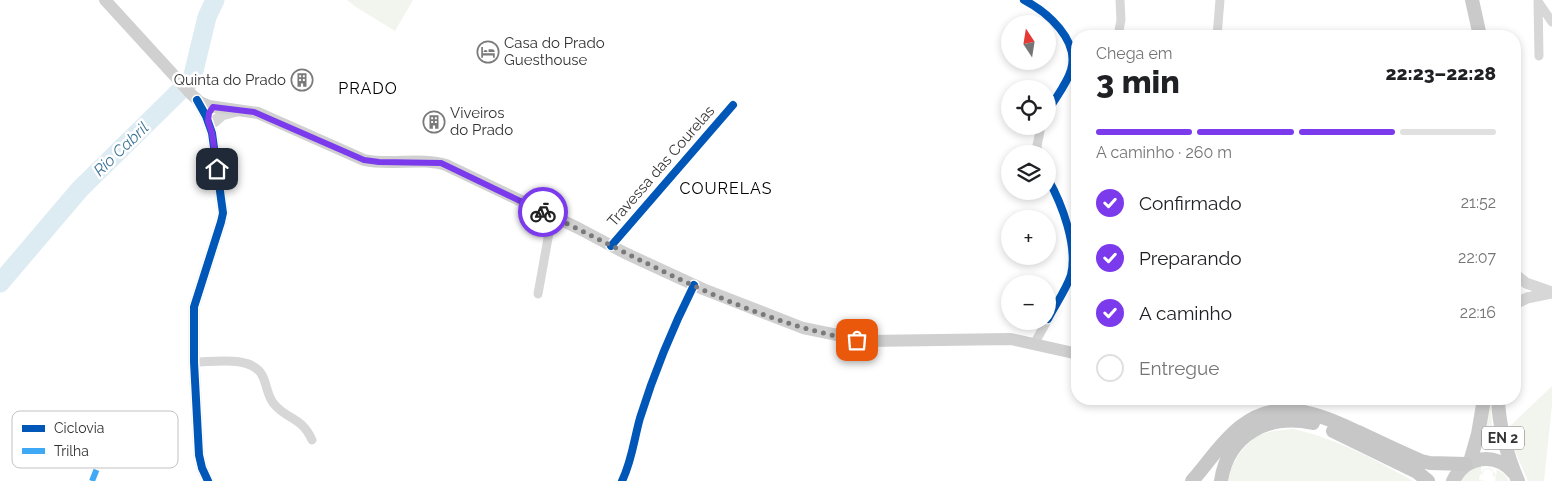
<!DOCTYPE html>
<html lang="pt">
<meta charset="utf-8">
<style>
:root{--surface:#fff;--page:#f2f2f2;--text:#202124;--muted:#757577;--line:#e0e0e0;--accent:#7c3aed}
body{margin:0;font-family:Raleway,sans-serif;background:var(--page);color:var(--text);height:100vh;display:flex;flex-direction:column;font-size:19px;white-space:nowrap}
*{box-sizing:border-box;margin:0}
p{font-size:16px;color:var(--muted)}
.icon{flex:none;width:28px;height:28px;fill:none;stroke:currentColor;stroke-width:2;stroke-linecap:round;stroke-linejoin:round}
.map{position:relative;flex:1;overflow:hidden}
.drawer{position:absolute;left:1071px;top:30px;width:450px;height:375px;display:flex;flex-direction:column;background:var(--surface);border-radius:20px;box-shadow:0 2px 8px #0003}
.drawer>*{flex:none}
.needle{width:32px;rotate:348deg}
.controls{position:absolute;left:1001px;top:15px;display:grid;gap:10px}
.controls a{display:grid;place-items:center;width:55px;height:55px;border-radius:50%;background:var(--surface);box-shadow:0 2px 8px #0003;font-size:25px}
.pin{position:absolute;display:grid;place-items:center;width:42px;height:42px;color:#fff;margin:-21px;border-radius:10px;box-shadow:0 2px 8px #0006}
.courier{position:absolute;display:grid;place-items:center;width:50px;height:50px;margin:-25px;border:4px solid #7c3aed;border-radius:50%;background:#fff;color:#222;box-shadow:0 1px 6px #0007}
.head em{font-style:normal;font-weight:800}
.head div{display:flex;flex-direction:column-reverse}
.head{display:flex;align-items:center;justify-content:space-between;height:85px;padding:0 25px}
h1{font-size:32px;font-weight:800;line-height:38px}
.bar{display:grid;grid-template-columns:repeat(4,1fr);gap:8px 5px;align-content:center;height:60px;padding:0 25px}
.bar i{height:6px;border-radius:4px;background:var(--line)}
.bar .selected{background:var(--accent)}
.bar p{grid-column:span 4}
ol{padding:0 25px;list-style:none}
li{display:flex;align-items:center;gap:15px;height:55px}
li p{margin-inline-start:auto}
li .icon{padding:5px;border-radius:50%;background:var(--accent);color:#fff;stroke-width:4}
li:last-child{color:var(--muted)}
li i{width:28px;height:28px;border:2px solid var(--line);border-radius:50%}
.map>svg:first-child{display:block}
</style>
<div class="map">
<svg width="1552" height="481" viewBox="0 0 1552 481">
<rect width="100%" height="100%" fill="#fff"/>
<!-- green -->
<path fill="#f1f5ed" d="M347,0H413L395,31L356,7Z
M1552,386V405L1544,481H1528L1515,451L1508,428Z
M1489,403H1491L1492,427L1496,446L1480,445Z
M1293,429C1335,438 1376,460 1413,481H1229C1229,465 1244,444 1258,436C1268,431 1281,430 1293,429Z
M1481,466V473L1484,469L1489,468L1493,470L1496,476L1497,469L1504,474L1509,481H1495L1496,476L1493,477V471L1488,469L1484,470L1482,475L1480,474L1479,480L1486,481H1461C1467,472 1472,469 1481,466Z"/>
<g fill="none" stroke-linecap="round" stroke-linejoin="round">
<!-- river -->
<path stroke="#ddebf3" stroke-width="19" d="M0,283L80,189L189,82L193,75L207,17L215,0"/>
<!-- minor -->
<path stroke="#d7d7d7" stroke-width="9" d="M1024,0C1047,12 1080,40 1071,70C1067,84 1055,98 1048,111
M1538,0L1539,56
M1539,3L1552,22
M1118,36L1121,20L1120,0
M1217,36L1220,0
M1038,154L1037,146L1041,126
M1048,179C1062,204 1078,246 1071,275C1066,290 1055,305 1048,319
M611,246L733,105
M538,294L552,216
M1034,344L1047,321
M194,362C214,362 251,355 262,375C267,384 267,396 274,404C287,420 301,416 312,440
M622,481C632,461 634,439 640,418C654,373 673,327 694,285"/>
<!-- tertiary -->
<path stroke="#d7d7d7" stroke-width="11" d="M197,100L206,116L212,133L223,213L221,222L194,307V362L199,455L202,468L208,481
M214,122L222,115L237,111
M1515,274L1526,283L1552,292
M1515,304L1527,298L1551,293"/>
<!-- secondary -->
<path stroke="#d0d0d0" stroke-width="12" d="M105,0L192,95L200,102L209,106L258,113L364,160C390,166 422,157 446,165L578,228L625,253L703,289L803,328L867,341L1011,339L1078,354"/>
<!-- primary -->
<path stroke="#cacaca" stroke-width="14" d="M1472,0L1480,36
M1498,399C1499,427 1507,455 1518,481
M1470,462L1478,434L1484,399
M1453,481C1465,456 1496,451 1514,473"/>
<!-- trunk -->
<path stroke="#c7c7c7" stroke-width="14" d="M1333,431L1417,472L1428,481
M1192,481C1208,463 1221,442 1240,427C1280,396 1318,414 1358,432C1379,442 1400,452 1421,461L1430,463L1466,464
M1221,481C1228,434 1269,413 1313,423"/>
<!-- quiet -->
<path stroke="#3fa9f5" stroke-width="6" stroke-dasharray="12 6" stroke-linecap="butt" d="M92,481L98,466"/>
<!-- cycleway casing -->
<g stroke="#fff" stroke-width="11">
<path id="cycleway" d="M1024,0C1047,12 1080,40 1071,70C1067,84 1055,98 1048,111
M197,100L206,116L212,133L223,213L221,222L194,307V362L199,455L202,468L208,481
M1048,179C1062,204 1078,246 1071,275C1066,290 1055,305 1048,319
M611,246L733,105
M622,481C632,461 634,439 640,418C654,373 673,327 694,285"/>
</g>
<!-- cycleway -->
<use href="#cycleway" stroke="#0057b8" stroke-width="8"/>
</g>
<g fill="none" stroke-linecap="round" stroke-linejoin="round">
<!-- done -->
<path stroke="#7a7a7a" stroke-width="5" stroke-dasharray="0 9" d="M543,212C642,259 748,322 857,340"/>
<!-- route -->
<path stroke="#7c3aed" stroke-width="6" d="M217,169L212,133L208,121L209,113L213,107L254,112L364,160L379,162L441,163L543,212"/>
</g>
<!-- icons -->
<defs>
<g id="hotel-ring" transform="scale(1.125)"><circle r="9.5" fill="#fff" stroke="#7a7a7a" stroke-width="1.5"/><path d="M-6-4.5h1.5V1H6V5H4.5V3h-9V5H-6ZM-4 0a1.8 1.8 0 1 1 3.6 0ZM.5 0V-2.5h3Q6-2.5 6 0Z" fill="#7a7a7a"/></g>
<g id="building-ring" transform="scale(1.125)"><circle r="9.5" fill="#fff" stroke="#7a7a7a" stroke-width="1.5"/><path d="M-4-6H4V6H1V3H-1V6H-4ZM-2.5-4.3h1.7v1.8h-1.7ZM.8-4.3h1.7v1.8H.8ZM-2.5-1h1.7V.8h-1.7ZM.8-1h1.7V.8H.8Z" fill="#7a7a7a"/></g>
</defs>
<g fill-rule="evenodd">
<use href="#hotel-ring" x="488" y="52"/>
<use href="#building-ring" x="302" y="80"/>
<use href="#building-ring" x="434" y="122"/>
</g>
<g text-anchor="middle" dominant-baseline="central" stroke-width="5" stroke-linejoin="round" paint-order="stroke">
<!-- shield labels -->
<rect fill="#fff" stroke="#707070" stroke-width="1" x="1482" y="426.5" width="42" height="23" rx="4"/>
<g font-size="14" font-weight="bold" fill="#333">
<text x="1503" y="438">EN 2</text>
</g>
<!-- poi labels -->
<g font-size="15" fill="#333" stroke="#fff" text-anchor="start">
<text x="504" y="43">Casa do Prado<tspan x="504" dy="17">Guesthouse</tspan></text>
<text x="286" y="80" text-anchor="end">Quinta do Prado</text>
<text x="450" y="113">Viveiros<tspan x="450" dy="17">do Prado</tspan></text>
</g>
<!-- street labels -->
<g font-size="15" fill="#333" stroke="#fff">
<text transform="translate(661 166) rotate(-49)">Travessa das Courelas</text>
</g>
<!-- neighbourhood labels -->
<g font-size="16" letter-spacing="1" fill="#000" stroke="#fff">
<text x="368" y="88">PRADO</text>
<text x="726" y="188">COURELAS</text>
</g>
<!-- water labels -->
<g font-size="16" font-style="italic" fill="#3f7597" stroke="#fff">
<text transform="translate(121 149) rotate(-44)">Rio Cabril</text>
</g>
</g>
<!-- legend -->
<rect x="12" y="411" width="166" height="57" rx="8" fill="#fff" stroke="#c2c2c2" stroke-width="1"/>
<rect x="22" y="425" width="23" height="7" fill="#0057b8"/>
<rect x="22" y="448" width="23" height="6" fill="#3fa9f5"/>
<g font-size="14" fill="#333">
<text x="54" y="433">Ciclovia</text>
<text x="54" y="456">Trilha</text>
</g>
</svg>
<div class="controls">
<a><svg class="needle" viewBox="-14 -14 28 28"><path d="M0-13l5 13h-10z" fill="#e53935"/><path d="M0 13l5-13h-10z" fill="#757577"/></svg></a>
<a><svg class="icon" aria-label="locate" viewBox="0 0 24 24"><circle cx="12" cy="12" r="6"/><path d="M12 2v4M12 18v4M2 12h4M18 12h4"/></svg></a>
<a><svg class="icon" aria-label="layers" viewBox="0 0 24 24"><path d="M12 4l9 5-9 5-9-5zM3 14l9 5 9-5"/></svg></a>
<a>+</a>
<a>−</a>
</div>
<div class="pin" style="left:857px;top:340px;background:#ea580c"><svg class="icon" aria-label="bag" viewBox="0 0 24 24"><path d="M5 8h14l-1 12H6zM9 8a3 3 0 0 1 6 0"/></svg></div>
<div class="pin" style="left:217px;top:169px;background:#1f2937"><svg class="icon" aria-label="home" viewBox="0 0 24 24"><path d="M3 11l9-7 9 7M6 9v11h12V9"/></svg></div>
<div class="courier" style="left:543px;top:212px"><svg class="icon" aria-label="bike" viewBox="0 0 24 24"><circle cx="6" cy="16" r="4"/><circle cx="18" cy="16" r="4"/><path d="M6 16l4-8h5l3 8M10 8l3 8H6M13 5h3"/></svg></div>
<section class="drawer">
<div class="head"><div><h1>3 min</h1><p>Chega em</p></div><em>22:23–22:28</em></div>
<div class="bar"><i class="selected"></i><i class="selected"></i><i class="selected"></i><i></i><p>A caminho · 260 m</p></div>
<ol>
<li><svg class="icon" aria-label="check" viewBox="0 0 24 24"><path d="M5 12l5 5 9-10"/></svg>Confirmado<p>21:52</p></li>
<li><svg class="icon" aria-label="check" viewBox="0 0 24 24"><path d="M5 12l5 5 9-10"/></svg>Preparando<p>22:07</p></li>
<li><svg class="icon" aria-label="check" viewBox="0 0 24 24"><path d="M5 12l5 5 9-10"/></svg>A caminho<p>22:16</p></li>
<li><i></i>Entregue</li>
</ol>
</section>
</div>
